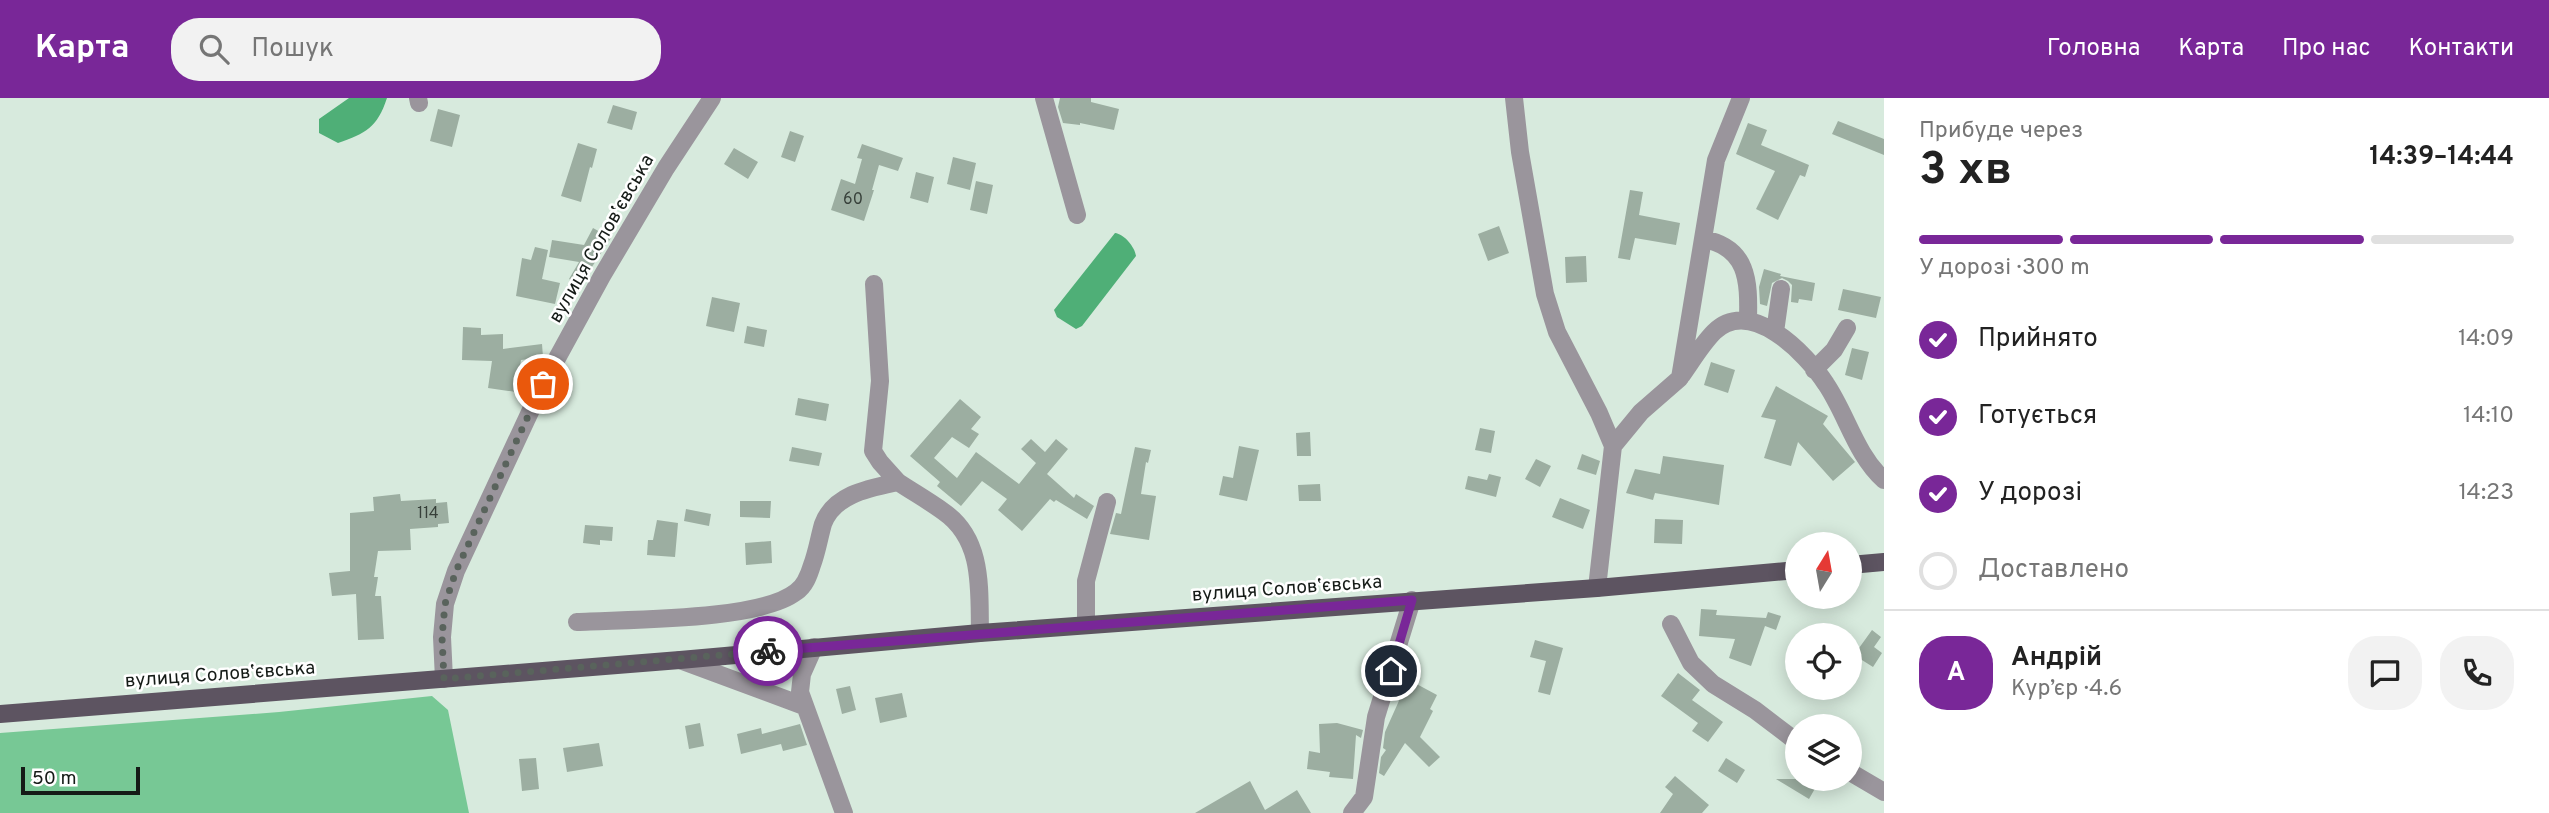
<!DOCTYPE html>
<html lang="uk">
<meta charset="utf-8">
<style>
:root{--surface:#fff;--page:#f2f2f2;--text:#222;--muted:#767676;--line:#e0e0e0;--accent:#792798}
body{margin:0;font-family:Overpass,sans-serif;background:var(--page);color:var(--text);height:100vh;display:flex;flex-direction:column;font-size:26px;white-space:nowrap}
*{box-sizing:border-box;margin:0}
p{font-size:23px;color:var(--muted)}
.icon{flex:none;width:38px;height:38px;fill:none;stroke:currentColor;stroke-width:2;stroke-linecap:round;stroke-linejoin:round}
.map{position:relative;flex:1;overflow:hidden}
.drawer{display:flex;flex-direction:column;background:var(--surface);width:665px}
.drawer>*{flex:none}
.needle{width:46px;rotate:11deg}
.tools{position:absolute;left:1785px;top:434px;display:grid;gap:14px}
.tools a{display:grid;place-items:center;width:77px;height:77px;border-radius:50%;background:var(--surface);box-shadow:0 4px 18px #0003;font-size:35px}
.scale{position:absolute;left:21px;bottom:18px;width:119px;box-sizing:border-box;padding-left:7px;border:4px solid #151b17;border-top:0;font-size:19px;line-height:24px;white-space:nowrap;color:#151b17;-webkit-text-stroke:5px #fff;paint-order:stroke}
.pin{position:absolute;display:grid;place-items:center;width:60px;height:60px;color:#fff;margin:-30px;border:4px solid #fff;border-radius:50%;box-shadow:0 2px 7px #0007}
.courier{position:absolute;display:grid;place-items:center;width:70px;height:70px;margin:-35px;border:5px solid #792798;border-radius:50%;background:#fff;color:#222;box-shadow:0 2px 9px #0007}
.summary em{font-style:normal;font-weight:700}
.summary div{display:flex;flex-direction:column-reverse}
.summary{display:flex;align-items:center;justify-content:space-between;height:119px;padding:0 35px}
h1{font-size:46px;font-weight:700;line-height:52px}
.bar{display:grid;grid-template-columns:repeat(4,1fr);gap:10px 7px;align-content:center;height:84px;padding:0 35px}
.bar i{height:9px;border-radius:5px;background:var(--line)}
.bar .active{background:var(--accent)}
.bar p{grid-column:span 4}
.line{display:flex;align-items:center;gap:18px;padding:0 35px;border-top:2px solid var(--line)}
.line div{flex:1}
.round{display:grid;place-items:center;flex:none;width:74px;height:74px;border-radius:28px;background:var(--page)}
ol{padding:0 35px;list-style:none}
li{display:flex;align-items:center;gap:21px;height:77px}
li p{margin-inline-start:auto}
li .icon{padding:7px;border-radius:50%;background:var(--accent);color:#fff;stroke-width:4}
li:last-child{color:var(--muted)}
li i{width:38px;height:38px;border:4px solid var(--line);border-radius:50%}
header{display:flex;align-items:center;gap:42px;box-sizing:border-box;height:98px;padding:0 35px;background:var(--accent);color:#fff}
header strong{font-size:33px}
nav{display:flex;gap:38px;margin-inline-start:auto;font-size:24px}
.search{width:490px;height:63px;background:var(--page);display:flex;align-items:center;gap:18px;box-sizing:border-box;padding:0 24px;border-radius:28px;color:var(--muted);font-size:26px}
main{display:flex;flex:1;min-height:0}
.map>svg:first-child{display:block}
</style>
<header>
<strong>Карта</strong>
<div class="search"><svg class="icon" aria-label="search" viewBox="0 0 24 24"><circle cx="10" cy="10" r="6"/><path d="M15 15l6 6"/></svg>Пошук</div>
<nav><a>Головна</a><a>Карта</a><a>Про нас</a><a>Контакти</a></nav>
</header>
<main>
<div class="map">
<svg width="1884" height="715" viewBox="0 0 1884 715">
<rect width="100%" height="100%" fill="#d7eadd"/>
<!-- green -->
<path fill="#77c895" d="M432,598L448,612L469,715H0V635L279,614Z"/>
<!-- water -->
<path fill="#4faf77" d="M349,0H387C377,30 366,35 338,45L319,35V21Z
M1115,135C1124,136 1135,149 1136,158L1082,228L1076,231L1057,219L1054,212Z"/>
<!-- building -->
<path fill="#9caea1" d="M1060,0H1091V4L1119,11L1114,32L1080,25V27L1063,25L1058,9Z
M613,7L637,14L632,32L607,25Z
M438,11L460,17L452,49L430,43Z
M1838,23L1884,41V57L1832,36Z
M1748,25L1767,32L1761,47L1809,67L1805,79L1800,77L1778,122L1756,111L1775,73L1736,56Z
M790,33L804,38L795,64L781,59Z
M578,45L597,51L592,70L590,69L581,104L561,98Z
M862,46L903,60L898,73L879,67L872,92H874L864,123L831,112L841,81L855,86L862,61L857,60Z
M734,50L758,64L748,81L724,66Z
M953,59L976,65L970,92L947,86Z
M916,74L934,79L928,105L910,100Z
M976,83L993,87L987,116L970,112Z
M1630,92L1643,94L1639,117L1680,125L1676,147L1635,140L1630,162L1618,160Z
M1499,128L1509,155L1488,163L1478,136Z
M593,130L611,140L580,187L569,181L579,164L549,159L552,142L584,147Z
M535,149L548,152L542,181L560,185L555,206L516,198L522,160L531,162Z
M1586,158L1587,184L1566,185L1565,159Z
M1764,171L1781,176L1780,178L1815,185L1812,203L1799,201L1798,205L1791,204L1792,187L1788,183L1782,180L1772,185L1767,208L1760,206L1759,189Z
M1843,191L1881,199L1876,220L1838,212Z
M712,199L740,205L734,234L706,228Z
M747,228L767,232L764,249L744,245Z
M463,229L481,230V237L503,236V251L542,246L543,259L521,262L516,294L488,290L492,263L462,262Z
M1852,250L1869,254L1862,282L1845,277Z
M1711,264L1735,272L1728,295L1704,287Z
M1776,288L1828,318L1823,326L1855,364L1833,383L1798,344L1791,368L1764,360L1776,322L1761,319Z
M798,300L829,306L826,323L795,317Z
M960,301L981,319L971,331L979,336L969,350L952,339L934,360L957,380L976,354L1019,386L1036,365L1021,351L1031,341L1045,354L1056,341L1068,351L1047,376L1074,400L1076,396L1094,408L1087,421L1056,402L1054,404L1050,401L1022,433L998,412L1007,401L982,383L961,408L937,388L940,384L910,358Z
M1480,330L1495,333L1491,355L1475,352Z
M1310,334L1311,358H1297L1296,335Z
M1239,348L1259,352L1247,403L1219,397L1223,378L1233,380Z
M792,349L822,355L819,368L789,363Z
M1135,349L1151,352L1148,365L1146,364L1141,396L1156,398L1149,442L1110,436L1116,415L1121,416Z
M1582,356L1600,363L1596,377L1577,371Z
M1663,358L1724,367L1719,407L1655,395L1653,402L1626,395L1635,371L1660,376Z
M1536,361L1551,368L1540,389L1525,381Z
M1489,376L1501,379L1496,399L1465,391L1468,378L1487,382Z
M1320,386L1321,403H1299L1298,387Z
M400,396L401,403L436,401V405L447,404L449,425L438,426V429L410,431L411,452L378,453L374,479H378L375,498H381L384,541L358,542L356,496L332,498L329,475L350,473V415L374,413L373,399Z
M1560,400L1590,412L1583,431L1552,419Z
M740,403H771L770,420L740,419Z
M686,411L711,416L709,428L684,423Z
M1655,421L1683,422L1682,446L1654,445Z
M657,422L678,425L675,459L647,457L648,442H653Z
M585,427L613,429L612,443L600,442V447L583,445Z
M771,443L772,465L746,467L745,445Z
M1701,511L1717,512L1716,517L1766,520L1768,514L1781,518L1776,532L1765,528L1751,568L1729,560L1735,541L1699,538Z
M1872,532L1881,539L1874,549L1882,555L1873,569L1854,557Z
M1535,542L1563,550L1550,597L1538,594L1546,563L1530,559Z
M1678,575L1700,592L1692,602L1723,624L1708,644L1692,633L1698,625L1661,598Z
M1411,583L1437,597L1430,611L1433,613L1420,639L1440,659L1429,669L1405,645L1384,678L1379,675L1381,659L1386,652L1383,650L1385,634L1402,596L1404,598Z
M850,588L856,612L842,616L836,591Z
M902,595L907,619L880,625L875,600Z
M700,625L704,648L689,651L685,628Z
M1337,625L1363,632L1361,640L1356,637L1353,681L1329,679L1330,674L1307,671L1309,653L1320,655L1319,626Z
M800,626L807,647L783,653L781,646L741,656L737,636L761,630L762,636Z
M599,645L603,668L567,674L563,650Z
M536,660L539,691L522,693L519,661Z
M1726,660L1745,672L1737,685L1718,673Z
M1675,678L1709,707L1702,715H1660L1673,696L1665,689Z
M1776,681H1808L1817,687L1809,701Z
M1250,683L1265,712L1297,692L1311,715H1195Z"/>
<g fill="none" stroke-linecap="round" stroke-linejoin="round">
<!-- minor -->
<path stroke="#9a959c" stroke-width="18" d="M418,0L419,5
M1044,0L1077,117
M1514,0L1520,54L1545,196L1557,234L1599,315L1613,348L1597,490
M1703,141C1748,149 1749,183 1748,221
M874,186L880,283L873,353L880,364L898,384
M1775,234L1781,191
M1814,272L1834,252L1847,230
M1682,277C1692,263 1702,246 1714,234C1750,198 1806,255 1826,286C1847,317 1856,357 1884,382
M1613,348L1641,314L1680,280L1716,62L1741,0
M577,524C627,521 759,523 796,494C805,488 809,477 812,467C817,454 819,440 823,426C834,396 870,390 898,384C913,394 929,403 944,414C984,442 979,492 980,535
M1671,526L1691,565L1713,586L1755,612L1797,644
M1086,527V483L1107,404
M814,549L802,576L800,594L844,715
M680,562L804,608
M444,581L442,539L445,506L456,473L543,286L602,178L666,70L712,0
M1850,674L1884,694
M1352,715L1364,699L1376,619L1412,502"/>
<!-- major -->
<path stroke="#5d5461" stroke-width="18" d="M1850,467L1884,464
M0,616L680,562L980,535L1597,490L1797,472"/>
</g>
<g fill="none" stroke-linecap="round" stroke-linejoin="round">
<!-- done -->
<path stroke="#59635c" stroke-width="7" stroke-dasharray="0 12.6" d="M543,286L456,473L445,506L442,539L444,581L768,553"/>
<!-- route -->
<path stroke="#792798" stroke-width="9" d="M768,553L1412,502L1391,573"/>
</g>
<g text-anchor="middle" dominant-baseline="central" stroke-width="5" stroke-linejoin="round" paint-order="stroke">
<!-- number labels -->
<g font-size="16" fill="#37403a">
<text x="853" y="102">60</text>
<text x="428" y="416">114</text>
</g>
<!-- street labels -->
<g font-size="19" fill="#151b17" stroke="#fff">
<text transform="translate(602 141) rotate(-60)">вулиця Соловʼєвська</text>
<text transform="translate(1287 491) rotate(-4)">вулиця Соловʼєвська</text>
<text transform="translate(220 577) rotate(-4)">вулиця Соловʼєвська</text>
</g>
</g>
</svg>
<div class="tools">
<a><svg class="needle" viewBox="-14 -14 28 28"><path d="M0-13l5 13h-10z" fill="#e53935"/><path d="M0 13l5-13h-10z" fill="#767676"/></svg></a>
<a><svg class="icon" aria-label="locate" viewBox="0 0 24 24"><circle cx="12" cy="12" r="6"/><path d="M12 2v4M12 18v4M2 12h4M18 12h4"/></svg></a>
<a><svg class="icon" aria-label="layers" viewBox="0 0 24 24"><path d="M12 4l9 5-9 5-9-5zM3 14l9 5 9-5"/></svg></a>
</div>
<div class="scale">50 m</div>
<div class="pin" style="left:543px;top:286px;background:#ea580c"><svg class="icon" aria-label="bag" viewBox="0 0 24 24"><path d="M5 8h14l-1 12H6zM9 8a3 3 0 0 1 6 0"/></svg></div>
<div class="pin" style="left:1391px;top:573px;background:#1f2937"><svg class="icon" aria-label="home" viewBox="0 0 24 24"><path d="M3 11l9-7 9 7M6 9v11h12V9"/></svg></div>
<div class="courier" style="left:768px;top:553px"><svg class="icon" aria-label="bike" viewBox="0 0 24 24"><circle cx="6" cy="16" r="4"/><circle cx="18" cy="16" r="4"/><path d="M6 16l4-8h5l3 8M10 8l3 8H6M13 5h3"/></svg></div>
</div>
<section class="drawer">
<div class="summary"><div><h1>3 хв</h1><p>Прибуде через</p></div><em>14:39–14:44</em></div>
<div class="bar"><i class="active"></i><i class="active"></i><i class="active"></i><i></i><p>У дорозі · 300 m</p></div>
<ol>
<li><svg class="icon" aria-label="check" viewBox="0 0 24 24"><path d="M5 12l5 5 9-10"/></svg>Прийнято<p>14:09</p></li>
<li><svg class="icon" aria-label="check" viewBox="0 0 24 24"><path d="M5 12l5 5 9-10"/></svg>Готується<p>14:10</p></li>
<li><svg class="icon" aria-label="check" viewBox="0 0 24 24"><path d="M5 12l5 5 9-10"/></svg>У дорозі<p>14:23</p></li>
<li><i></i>Доставлено</li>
</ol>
<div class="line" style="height:126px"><b class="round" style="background:var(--accent);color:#fff">А</b><div><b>Андрій</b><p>Кур’єр · 4.6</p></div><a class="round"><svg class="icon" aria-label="chat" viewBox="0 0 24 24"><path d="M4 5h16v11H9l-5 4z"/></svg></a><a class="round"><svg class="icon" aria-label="phone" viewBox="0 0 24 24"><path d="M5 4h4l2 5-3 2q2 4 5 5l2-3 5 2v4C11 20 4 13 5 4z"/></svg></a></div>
</section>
</main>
